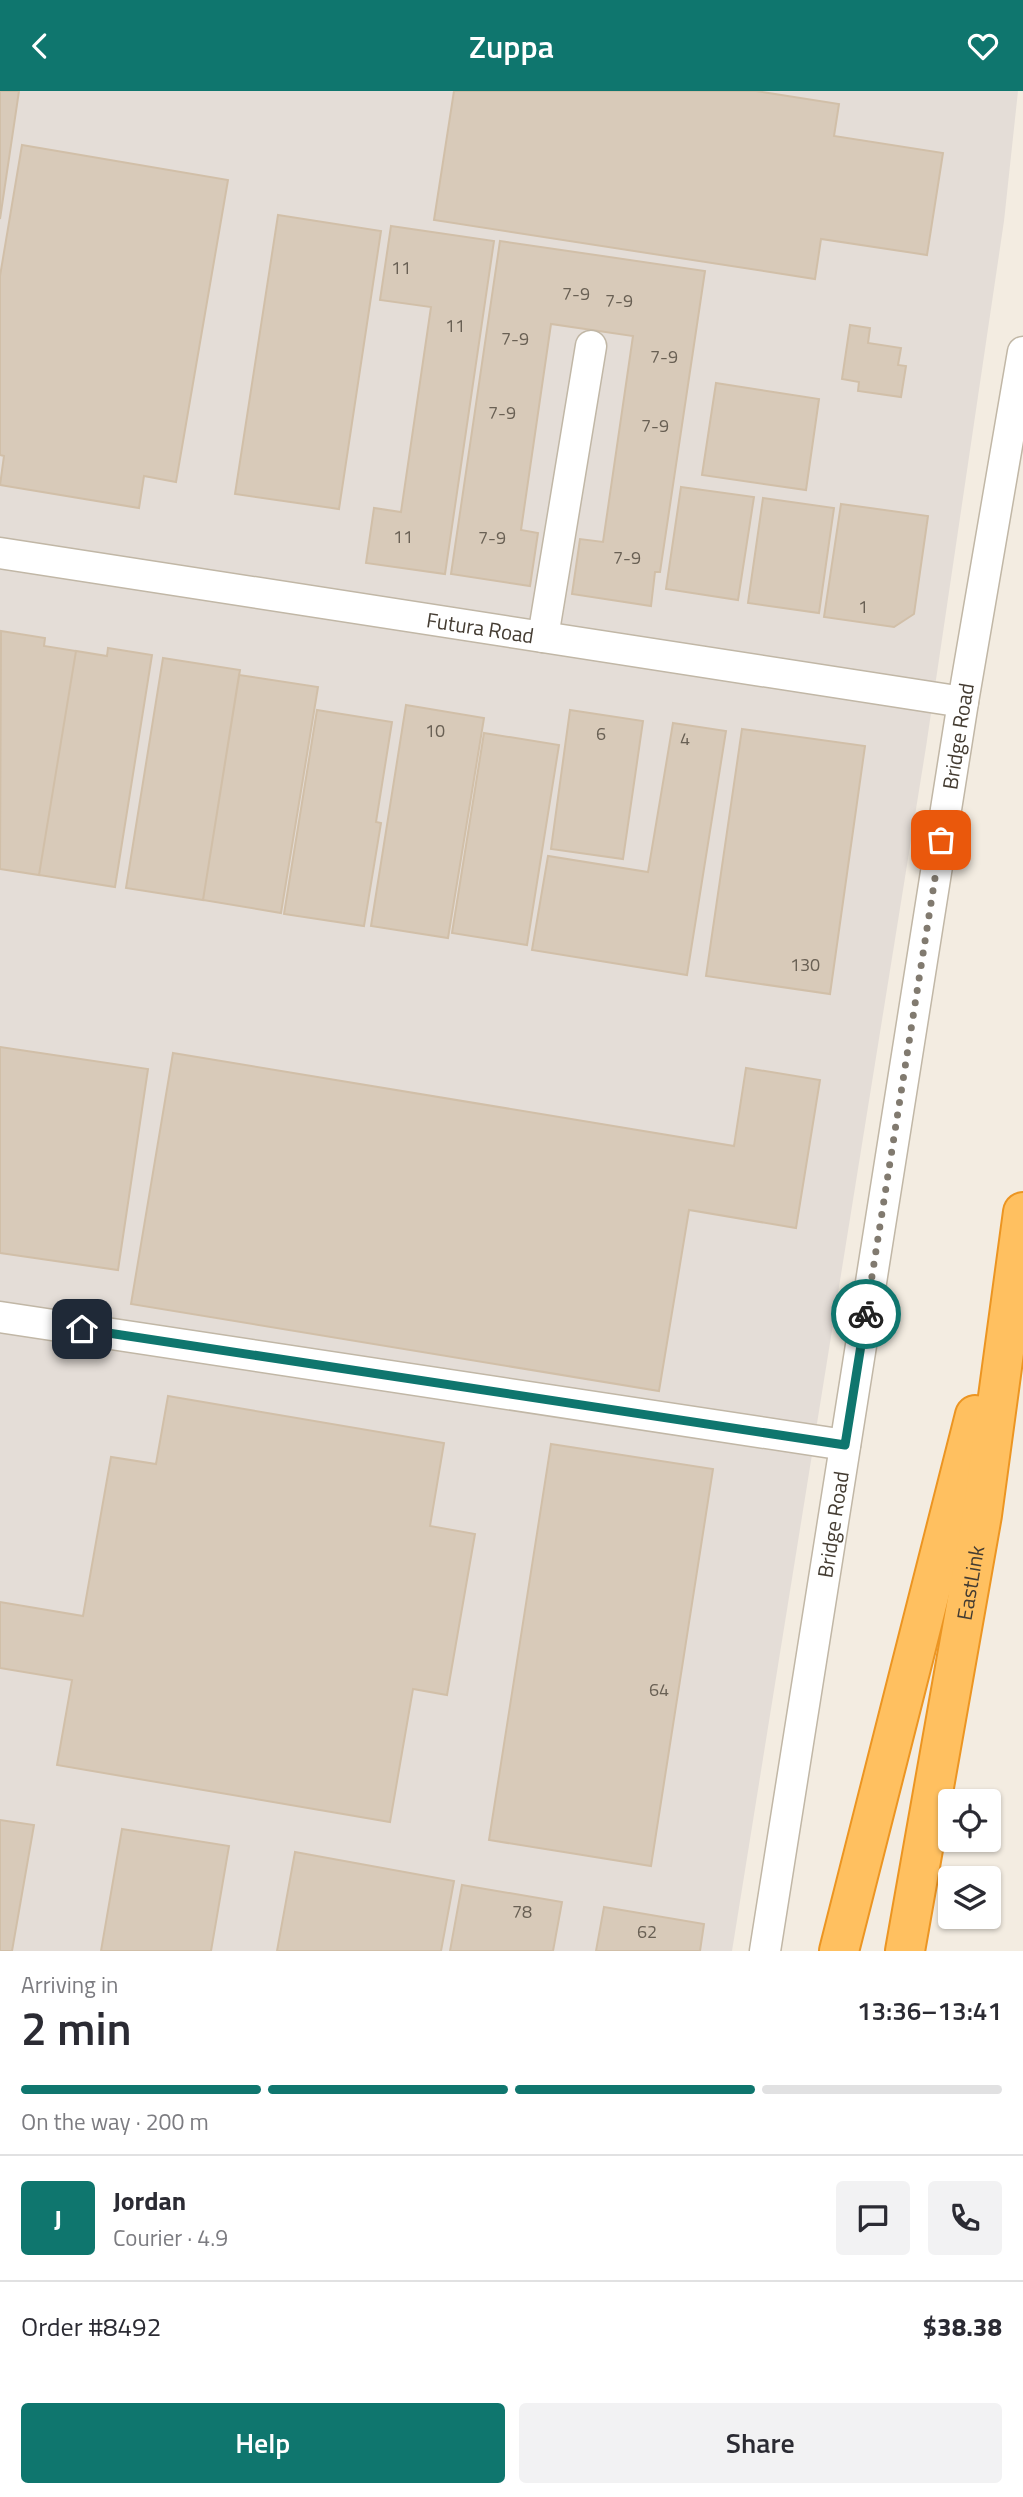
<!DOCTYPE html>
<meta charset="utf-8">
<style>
:root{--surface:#fff;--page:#f2f2f3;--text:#2b2b33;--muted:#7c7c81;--line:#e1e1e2;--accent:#0f766e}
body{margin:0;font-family:"Titillium Web",sans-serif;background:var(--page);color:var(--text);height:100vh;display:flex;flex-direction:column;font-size:26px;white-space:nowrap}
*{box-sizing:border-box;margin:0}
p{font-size:23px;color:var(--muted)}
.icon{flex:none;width:38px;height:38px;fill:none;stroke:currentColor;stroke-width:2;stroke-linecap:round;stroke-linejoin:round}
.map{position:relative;height:1860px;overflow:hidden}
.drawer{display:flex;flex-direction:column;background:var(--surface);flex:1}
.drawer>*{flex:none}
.buttons{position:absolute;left:938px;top:1698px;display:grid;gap:14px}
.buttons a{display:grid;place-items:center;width:63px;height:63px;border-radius:7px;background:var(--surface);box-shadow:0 2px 5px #0004;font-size:35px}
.pin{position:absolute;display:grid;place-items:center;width:60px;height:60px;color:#fff;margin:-30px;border-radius:14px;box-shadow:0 4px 10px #0006}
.courier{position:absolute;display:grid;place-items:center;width:70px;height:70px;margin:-35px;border:5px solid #0f766e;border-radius:50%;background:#fff;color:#222;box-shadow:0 2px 9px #0007}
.overview em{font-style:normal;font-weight:600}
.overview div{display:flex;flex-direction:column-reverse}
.overview{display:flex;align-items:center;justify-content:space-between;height:119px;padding:0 21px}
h1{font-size:46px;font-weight:600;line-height:52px}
.bar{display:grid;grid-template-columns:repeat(4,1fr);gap:10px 7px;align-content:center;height:84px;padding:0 21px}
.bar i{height:9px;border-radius:5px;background:var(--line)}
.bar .active{background:var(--accent)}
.bar p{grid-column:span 4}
.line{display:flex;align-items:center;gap:18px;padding:0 21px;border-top:2px solid var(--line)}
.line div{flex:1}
.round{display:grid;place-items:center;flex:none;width:74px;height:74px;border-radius:7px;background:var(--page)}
.cta{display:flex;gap:14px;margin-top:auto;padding:14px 21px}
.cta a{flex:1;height:80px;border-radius:7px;background:var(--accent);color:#fff;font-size:28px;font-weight:600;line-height:80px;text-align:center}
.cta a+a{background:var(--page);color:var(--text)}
header{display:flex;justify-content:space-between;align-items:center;height:91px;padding:0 21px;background:var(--accent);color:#fff;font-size:32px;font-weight:600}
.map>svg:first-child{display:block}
</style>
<header><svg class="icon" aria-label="back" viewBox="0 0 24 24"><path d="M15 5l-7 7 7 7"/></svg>Zuppa<svg class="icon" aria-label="heart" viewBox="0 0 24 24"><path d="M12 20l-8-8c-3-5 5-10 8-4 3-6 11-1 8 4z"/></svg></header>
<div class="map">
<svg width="1023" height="1860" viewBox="0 0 1023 1860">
<rect width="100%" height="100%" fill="#f3ece1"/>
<!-- industrial -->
<path fill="#e4ddd7" d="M0,0H1018L1004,130L926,656L732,1860H0Z"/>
<!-- building -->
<path fill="#d8cab9" stroke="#d1bfa8" stroke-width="2" d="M0,0H19L0,128Z
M454,0H756L839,13L834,45L943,62L927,164L821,148L815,188L434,129Z
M22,54L228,89L176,391L144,385L139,417L0,394L4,365L0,364V185Z
M278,124L381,140L339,418L235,403Z
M391,135L494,150L445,483L366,472L374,417L401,421L431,216L380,209Z
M500,150L705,180L660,481H655L651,515L572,503L580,448L603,451L633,245L551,233L521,439L538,442L530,495L451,483Z
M850,234L870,237L868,252L901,257L898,274L906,275L901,306L858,300L859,291L842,288Z
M716,292L819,308L806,399L702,384Z
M681,396L754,406L738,509L666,498Z
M763,407L834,417L819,522L748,512Z
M841,413L928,425L914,523L894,536L824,526Z
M1,540L45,547L44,555L76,560L39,784L0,778Z
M108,557L152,564L115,796L39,784L76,560L107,565Z
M163,567L240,579L203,809L126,797Z
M239,584L318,596L281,822L203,809Z
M406,614L484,627L448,847L371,835Z
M317,619L392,631L376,731L381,732L364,835L284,823Z
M570,619L643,630L623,768L551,758Z
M673,632L726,640L687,884L532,859L548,765L648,781Z
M742,638L865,655L830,903L706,885Z
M484,642L559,654L527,854L452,842Z
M0,956L148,978L118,1179L0,1162Z
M173,962L734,1055L746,977L820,989L796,1137L689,1119L659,1300L131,1213Z
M168,1305L444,1352L430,1435L475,1443L447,1604L413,1598L390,1731L57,1674L72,1589L0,1577V1511L83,1525L111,1366L156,1373Z
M551,1353L713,1378L651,1775L489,1749Z
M0,1729L34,1734L12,1860H0Z
M122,1738L229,1755L211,1860H101Z
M295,1761L454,1790L441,1860H277Z
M462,1794L562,1811L553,1860H450Z
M604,1816L704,1833L700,1860H596Z"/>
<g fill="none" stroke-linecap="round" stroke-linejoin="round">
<!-- minor casing -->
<g stroke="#c1b7a6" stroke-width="33">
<g id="minor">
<path id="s1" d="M0,462L963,611"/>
<path d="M543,546L591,255"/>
<path d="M0,1226L845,1354"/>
<path id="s2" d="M765,1860L963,611L1023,261"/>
</g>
</g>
<!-- highway casing -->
<g stroke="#ec9522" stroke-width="42">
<g id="highway">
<path d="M839,1860L975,1324"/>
<path id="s3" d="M905,1860L982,1424L1023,1121"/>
</g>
</g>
<!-- minor -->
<use href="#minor" stroke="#fff" stroke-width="30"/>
<!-- highway -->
<use href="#highway" stroke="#ffc060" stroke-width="38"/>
</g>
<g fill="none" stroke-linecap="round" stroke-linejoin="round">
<!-- done -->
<path stroke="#817a6f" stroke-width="7" stroke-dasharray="0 12.6" d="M866,1223L941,749"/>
<!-- route -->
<path stroke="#0f766e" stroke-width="9" d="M82,1238L845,1354L866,1223"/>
</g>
<g text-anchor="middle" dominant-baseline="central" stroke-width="7" stroke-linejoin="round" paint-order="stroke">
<!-- number labels -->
<g font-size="18" fill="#696054">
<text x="401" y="176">11</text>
<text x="576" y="202">7-9</text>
<text x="619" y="209">7-9</text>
<text x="455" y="234">11</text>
<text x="515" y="247">7-9</text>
<text x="664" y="265">7-9</text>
<text x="502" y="321">7-9</text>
<text x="655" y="334">7-9</text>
<text x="403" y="445">11</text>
<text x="492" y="446">7-9</text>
<text x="627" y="466">7-9</text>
<text x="863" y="515">1</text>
<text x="435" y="639">10</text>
<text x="601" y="642">6</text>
<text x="685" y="647">4</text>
<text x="805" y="873">130</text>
<text x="659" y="1598">64</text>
<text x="522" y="1820">78</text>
<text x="647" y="1840">62</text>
</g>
<!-- street labels -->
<g font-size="21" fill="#443c32" stroke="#fff">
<text stroke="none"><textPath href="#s1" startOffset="486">Futura Road</textPath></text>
<text stroke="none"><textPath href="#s2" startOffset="1230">Bridge Road</textPath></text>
<text stroke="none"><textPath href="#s2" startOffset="432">Bridge Road</textPath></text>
<text stroke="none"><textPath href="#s3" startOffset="374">EastLink</textPath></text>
</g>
</g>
</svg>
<div class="buttons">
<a><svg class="icon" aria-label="locate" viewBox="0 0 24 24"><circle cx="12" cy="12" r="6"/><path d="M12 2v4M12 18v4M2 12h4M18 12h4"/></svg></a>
<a><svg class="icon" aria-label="layers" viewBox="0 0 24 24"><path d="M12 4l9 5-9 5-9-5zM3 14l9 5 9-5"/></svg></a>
</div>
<div class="pin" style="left:941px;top:749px;background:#ea580c"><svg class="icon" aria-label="bag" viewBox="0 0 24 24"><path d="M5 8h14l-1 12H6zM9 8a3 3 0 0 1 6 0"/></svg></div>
<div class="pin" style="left:82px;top:1238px;background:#1f2937"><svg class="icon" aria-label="home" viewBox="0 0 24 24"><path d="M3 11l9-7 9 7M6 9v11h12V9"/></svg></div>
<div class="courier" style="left:866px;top:1223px"><svg class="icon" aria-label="bike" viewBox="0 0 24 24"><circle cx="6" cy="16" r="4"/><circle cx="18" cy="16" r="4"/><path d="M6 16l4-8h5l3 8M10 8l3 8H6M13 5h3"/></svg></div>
</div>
<section class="drawer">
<div class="overview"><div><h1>2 min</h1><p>Arriving in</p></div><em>13:36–13:41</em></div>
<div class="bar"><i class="active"></i><i class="active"></i><i class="active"></i><i></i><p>On the way · 200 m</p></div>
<div class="line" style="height:126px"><b class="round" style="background:var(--accent);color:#fff">J</b><div><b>Jordan</b><p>Courier · 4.9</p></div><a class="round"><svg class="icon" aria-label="chat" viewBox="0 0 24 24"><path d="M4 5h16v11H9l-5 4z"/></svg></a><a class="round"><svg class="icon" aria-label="phone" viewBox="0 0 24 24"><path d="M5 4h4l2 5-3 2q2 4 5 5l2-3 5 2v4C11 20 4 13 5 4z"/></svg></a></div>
<div class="line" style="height:91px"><div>Order #8492</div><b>$38.38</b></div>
<div class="cta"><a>Help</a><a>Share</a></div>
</section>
